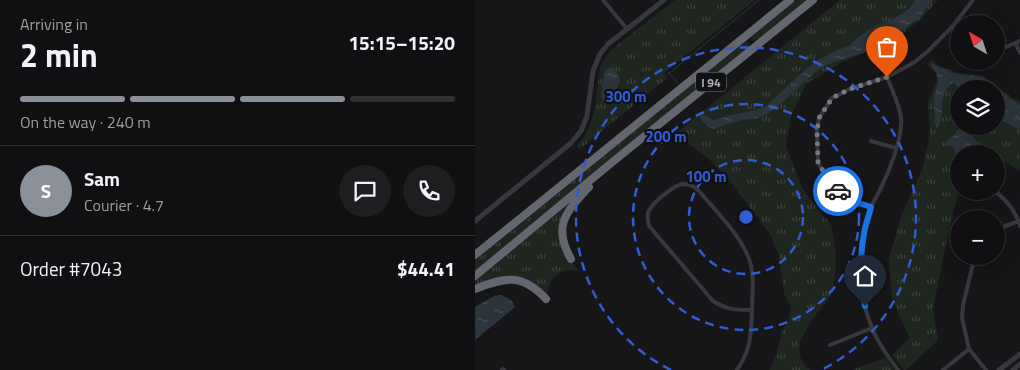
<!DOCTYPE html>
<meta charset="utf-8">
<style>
:root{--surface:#101012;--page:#1e1e20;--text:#f1f3f6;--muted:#9c9d9f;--line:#303032;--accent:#8c9099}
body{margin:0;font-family:"Titillium Web",sans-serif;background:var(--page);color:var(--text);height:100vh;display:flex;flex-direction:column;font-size:19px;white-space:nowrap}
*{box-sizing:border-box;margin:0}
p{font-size:16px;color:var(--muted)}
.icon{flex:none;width:28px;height:28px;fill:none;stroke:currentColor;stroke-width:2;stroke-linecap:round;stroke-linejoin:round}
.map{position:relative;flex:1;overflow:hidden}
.sheet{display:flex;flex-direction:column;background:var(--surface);width:475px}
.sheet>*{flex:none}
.needle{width:32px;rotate:321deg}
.tools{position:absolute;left:475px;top:15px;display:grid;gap:10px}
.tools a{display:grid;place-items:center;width:55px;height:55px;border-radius:50%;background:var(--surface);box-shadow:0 5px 20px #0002,0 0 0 1px var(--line);font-size:25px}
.pin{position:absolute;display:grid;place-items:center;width:42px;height:42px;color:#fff;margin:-51px -21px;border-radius:50% 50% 50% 0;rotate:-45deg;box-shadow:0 0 5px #0007}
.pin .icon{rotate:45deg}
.courier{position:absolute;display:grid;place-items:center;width:50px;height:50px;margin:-25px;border:4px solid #1a73e8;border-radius:50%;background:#fff;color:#222;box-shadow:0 1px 6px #0007}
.head em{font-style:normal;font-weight:700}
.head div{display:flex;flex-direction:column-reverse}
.head{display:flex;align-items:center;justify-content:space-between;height:85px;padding:0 20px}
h1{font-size:32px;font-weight:700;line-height:38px}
.bar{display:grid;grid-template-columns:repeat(4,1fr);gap:8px 5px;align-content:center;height:60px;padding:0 20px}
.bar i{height:6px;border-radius:4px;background:var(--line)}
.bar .on{background:var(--accent)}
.bar p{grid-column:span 4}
.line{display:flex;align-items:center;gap:12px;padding:0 20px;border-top:1px solid var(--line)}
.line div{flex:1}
.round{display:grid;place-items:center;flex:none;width:52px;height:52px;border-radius:26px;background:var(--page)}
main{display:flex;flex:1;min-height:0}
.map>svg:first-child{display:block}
</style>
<main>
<section class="sheet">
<div class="head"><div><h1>2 min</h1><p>Arriving in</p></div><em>15:15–15:20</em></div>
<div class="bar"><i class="on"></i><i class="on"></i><i class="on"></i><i></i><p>On the way · 240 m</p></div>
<div class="line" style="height:90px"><b class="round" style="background:var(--accent);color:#fff">S</b><div><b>Sam</b><p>Courier · 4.7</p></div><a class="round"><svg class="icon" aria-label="chat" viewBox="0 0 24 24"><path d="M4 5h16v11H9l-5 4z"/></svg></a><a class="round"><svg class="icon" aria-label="phone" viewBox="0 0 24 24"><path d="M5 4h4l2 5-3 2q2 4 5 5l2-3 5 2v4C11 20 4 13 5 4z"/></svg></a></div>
<div class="line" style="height:65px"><div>Order #7043</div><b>$44.41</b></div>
</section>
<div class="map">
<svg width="545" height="370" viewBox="0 0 545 370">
<defs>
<pattern id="grass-tufts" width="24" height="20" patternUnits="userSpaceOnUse" patternTransform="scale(1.25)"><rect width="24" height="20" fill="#1e261f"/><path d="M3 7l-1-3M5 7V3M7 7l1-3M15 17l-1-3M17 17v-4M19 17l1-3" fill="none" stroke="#3c433d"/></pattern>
<pattern id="water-ripples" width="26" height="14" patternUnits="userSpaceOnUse" patternTransform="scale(1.25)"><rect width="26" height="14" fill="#2c353c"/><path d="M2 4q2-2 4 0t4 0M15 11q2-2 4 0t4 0" fill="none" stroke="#485056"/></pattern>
</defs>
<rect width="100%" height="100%" fill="#161618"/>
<!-- grass -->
<path fill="url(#grass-tufts)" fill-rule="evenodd" d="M200,0H280L189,73L192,78L105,149L102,146C123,122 120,98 125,68C129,59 133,53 140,47ZM135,67L143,86L128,102L126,95L129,72Z
M320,0H332L284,39L281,41L278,40L276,37L279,34Z
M365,0H463L446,19L418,41L367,62L331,84L316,116L311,146L327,188L356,225L361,253L360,277L354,298L336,321L324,343L325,357L331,367L336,370H295L302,352L307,331L313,322L316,308L309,293L304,256L295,234L258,185L233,158L200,134Z
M271,41L274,42L275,45L271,50L0,272V261Z
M457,60C464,67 475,71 485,73C493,74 501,73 509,77C522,83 531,97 545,101V171L527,160L521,159V154H484V190L471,244L458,309L463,340L431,370H429L417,355L435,338L422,311L416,292L414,258L427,214L447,170L453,144L455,130L453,102L462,80L460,72L453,66V64ZM484,89H521V126H484Z
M99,199L87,217L92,256L104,271C85,266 72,279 72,298L51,279L0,286V280Z
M410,358L419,370H377Z"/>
<!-- water -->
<path fill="url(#water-ripples)" d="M440,0H458L444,18L423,34V39L428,45L427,48L416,41L388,53L359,62L349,66L337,75L310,100L292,114L283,118L262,121L239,129C233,128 229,122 225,118V114H227L235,119L240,120L256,115L281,110L291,106L332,68L345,59L360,51L374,46L384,37L402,25L417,20L428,13L435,8Z
M456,63L476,73L508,77L524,91L545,105V130L525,120L521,116V89H485L481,84L478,83C460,94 472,118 462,128C459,123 460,119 460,113C460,109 459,104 459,100C460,87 469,77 456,67Z
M135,67C155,80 140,91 128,102L126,95L129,72Z
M484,131C493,132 498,135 502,143L510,146L512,149L508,151C501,150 499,148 493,154H484V160H482C480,156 481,151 478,147C476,145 472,144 469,143Z
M26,295C33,298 38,300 40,307L0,340V307L19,296Z"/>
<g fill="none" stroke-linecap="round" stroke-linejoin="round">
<!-- stream -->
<path stroke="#2c353c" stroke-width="1" d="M194,73L202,82
M192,75L284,0"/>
<!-- minor -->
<path stroke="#37383d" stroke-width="4" d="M128,0L152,29
M477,27L484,32
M541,44L545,53
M521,48L531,47L545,41
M412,77C417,90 424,104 426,117C428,138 414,172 405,190C402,196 398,202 396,208C382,243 382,293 397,328C403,343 413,357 423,370
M396,141L421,148
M207,184C214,184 217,185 223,190C241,211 274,243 277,271C279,284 277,298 277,310C261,310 252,310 238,301L174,226C173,222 172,218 173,213C176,203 197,187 207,184Z
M520,191C532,201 540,210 545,226
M396,207L375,200L360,189L343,163L342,131L344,118L357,98L375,89L412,77L440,62L453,51L477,27L498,0
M521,233L530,226L544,221
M501,256L499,260L488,305L487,318L494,349L511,370
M355,345L397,328
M27,370L28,369L29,370
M262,370C276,350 276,334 277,310
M468,370L494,349"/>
<!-- tertiary -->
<path stroke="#37383d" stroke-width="5" d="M0,221L96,143L106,131L112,116L118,71L125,54L133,44L189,0
M524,370L545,354
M538,370L545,364"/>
<!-- motorway -->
<path stroke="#63666e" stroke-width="8" d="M0,255L315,0
M96,259C77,226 91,212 114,187
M0,276L135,164L338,0
M0,289C30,277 47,273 71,299"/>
</g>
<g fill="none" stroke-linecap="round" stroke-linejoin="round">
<!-- done -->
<path stroke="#757880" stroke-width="5" stroke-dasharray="0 9" d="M363,191L360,189L343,163L342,131L344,118L357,98L375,89L412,77"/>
<!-- route -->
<path stroke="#1a73e8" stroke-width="6" d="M363,191L375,200L396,207C394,216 390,225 389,234C384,258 386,282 390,306"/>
</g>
<!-- distance rings -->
<g fill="none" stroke="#325cd3" stroke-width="2.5" stroke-dasharray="9 6">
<circle cx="271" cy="217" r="57"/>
<circle cx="271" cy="217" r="113"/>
<path d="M196 370A170 170 0 1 1 346 370"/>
</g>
<g text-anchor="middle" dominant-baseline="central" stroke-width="4.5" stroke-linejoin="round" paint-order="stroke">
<!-- shield labels -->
<rect fill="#111113" stroke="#7b7e86" stroke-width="1" x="221" y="72.5" width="30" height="19" rx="4"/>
<g font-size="12" font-weight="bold" fill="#a8adb8">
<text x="236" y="82">I 94</text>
</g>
</g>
<circle cx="271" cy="217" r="8" fill="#325cd3" stroke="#111113" stroke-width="2.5"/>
<g font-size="15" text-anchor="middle" font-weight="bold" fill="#325cd3" stroke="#111113" stroke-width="4.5" stroke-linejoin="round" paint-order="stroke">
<text x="151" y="102">300 m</text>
<text x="191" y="142">200 m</text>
<text x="231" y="182">100 m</text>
</g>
</svg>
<div class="tools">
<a><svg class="needle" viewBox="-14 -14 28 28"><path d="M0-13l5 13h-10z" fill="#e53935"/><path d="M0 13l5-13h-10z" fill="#9c9d9f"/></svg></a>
<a><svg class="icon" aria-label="layers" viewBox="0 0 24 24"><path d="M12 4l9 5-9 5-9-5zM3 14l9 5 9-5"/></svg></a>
<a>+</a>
<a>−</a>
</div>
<div class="pin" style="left:412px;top:77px;background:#ea580c"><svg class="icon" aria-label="bag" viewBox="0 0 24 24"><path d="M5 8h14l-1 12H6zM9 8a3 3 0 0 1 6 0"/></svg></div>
<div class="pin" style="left:390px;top:306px;background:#1f2937"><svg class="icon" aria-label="home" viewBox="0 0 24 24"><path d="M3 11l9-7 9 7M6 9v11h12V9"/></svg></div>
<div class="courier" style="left:363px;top:191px"><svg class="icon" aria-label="car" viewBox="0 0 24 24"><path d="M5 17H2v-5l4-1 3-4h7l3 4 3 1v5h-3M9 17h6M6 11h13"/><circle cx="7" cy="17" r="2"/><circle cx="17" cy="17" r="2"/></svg></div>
</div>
</main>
